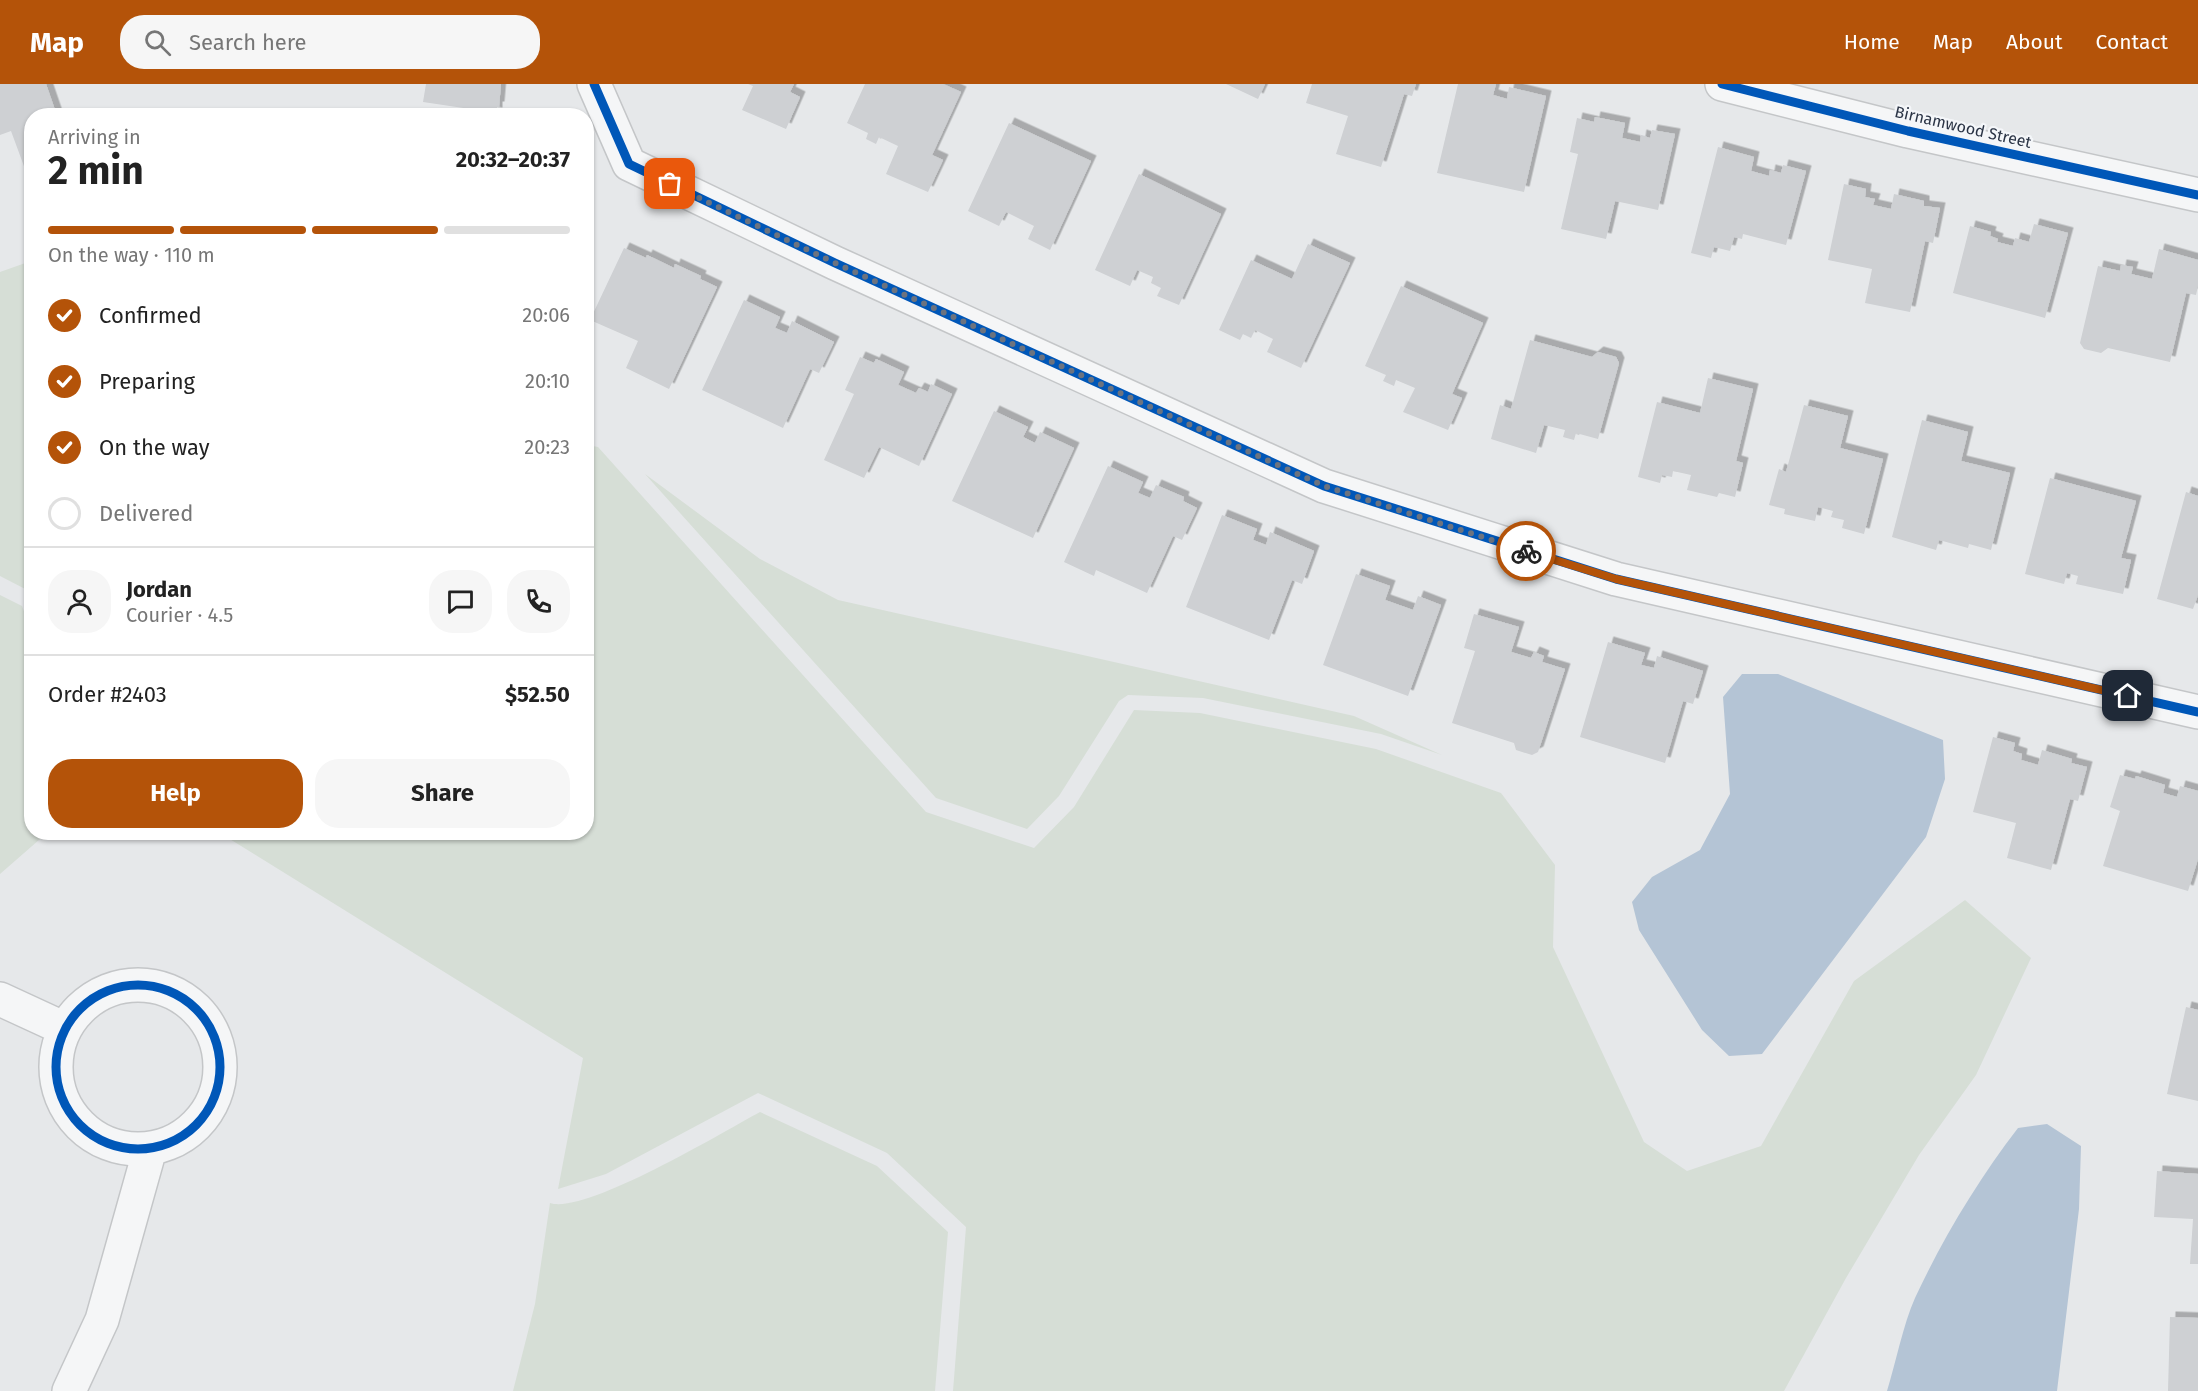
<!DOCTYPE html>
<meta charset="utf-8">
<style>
:root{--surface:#fff;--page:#f6f6f6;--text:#222;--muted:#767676;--line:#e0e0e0;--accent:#b45309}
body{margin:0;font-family:"Fira Sans",sans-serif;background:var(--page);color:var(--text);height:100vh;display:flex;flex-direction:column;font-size:22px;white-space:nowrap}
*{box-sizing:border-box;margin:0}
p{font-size:20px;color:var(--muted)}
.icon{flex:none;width:33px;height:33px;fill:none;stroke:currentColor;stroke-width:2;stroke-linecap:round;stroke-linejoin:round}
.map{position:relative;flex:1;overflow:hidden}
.drawer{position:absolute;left:24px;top:24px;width:570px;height:732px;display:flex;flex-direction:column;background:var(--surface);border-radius:24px;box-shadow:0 2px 4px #0004}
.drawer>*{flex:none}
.pin{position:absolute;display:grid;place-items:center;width:51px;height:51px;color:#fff;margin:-26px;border-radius:12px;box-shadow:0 3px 9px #0006}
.courier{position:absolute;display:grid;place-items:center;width:60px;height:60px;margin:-30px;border:4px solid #b45309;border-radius:50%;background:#fff;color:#222;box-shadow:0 2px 8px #0007}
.overview em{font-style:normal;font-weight:700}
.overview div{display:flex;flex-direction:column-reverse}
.overview{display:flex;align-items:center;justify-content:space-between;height:102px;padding:0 24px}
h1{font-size:39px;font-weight:700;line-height:45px}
.bar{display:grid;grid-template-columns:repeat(4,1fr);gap:9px 6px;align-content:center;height:72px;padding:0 24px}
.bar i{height:8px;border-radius:4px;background:var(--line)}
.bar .selected{background:var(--accent)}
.bar p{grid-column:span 4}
.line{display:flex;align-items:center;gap:15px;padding:0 24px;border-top:2px solid var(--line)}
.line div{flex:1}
.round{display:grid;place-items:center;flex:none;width:63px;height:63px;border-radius:24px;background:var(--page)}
ol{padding:0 24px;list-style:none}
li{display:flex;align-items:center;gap:18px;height:66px}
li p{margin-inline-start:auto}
li .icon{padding:6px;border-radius:50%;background:var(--accent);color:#fff;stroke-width:4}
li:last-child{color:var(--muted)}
li i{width:33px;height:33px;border:3px solid var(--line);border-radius:50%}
.primary-button{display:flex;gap:12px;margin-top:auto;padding:12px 24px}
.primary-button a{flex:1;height:69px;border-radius:24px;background:var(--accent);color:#fff;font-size:24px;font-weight:700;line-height:69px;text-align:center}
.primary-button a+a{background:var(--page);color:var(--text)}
header{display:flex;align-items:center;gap:36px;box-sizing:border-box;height:84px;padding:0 30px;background:var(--accent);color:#fff}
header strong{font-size:28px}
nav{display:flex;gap:33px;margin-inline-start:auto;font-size:21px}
.search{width:420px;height:54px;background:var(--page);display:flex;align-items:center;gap:15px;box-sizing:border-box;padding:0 21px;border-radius:24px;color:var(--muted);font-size:22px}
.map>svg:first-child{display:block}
</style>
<header>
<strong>Map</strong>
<div class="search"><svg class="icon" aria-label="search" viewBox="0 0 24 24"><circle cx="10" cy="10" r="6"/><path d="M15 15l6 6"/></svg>Search here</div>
<nav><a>Home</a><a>Map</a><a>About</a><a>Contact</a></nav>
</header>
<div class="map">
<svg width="2198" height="1307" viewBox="0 0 2198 1307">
<defs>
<filter id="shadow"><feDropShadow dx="5.5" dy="-5.5" stdDeviation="0" flood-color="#0004"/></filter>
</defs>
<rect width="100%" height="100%" fill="#e6e8ea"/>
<!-- green -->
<path fill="#d6ded6" d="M31,177H32L31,508L0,492V188Z
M587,361L598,363L926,728L1034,764L1074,723L1134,626L1200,629L1376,665L1501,709L1555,781L1553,863L1644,1058L1687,1087L1761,1062L1854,897L1965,816L2031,874L1976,991L1919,1071L1846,1194L1784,1307H953L966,1143L887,1069L758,1009L606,1090L558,1105L583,974L220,749L586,748Z
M645,390L760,475L838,516L1354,632L1442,671L1381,650L1203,614L1128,611L1119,617L1059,712L1027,745L936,714Z
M0,511L22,522L31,546L32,748L47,749L0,790Z
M760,1028L877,1082L948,1148L935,1307H513L535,1220L550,1119C585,1131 723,1048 760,1028Z"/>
<!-- water -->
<path fill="#b4c4d5" d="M1742,590H1778L1943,656L1945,695L1926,753L1762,970L1729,972L1702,946L1639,846L1632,818L1652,793L1700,766L1730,710L1723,613Z
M2047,1040L2081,1062L2079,1125L2057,1307H1887C1896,1278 1903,1241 1915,1214C1943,1154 1978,1096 2018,1044Z"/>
<!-- building -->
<path fill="#ced0d3" filter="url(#shadow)" d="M0,0H46L57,32H32V83L25,85L11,47L0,51Z
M426,0H501L499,23H497V29L423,18Z
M748,0H794L790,8L800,13L786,45L742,26L753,2Z
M865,0H943L961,8L932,71L943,76L928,108L886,90L898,62L879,53L876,60L866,55L868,49L847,39Z
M1226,0H1265L1258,15Z
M1312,0H1416L1412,12L1404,10L1381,83L1336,70L1348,32L1306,19Z
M1458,0H1496L1493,11L1507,15L1509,3L1546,12L1524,108L1437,89Z
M1595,33L1625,39L1622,54L1640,58L1641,51L1650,54L1652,46L1675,50L1658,126L1615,117L1606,155L1561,145L1578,70L1570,68L1577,34L1594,38Z
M1009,39L1091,77L1050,166L1028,155L1034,142L1006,128L999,142L968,127Z
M1718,63L1754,73L1751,87L1769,92L1770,86L1781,89L1783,81L1806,87L1786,161L1743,150L1742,155L1734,153L1730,167L1714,163L1711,174L1691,169Z
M1139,90L1221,130L1179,221L1157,212L1161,204L1151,199L1153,193L1137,186L1130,202L1095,186Z
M1844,100L1866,105L1865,113L1875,115L1873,121L1891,125L1894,110L1924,117V122L1940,124L1933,159L1925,157L1910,228L1865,219L1872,185L1828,176Z
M2034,140L2068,149L2045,234L1953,209L1970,142L1991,148L1990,152L1998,155L1997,158L2013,162L2015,154L2029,158Z
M1308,160L1350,179L1301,284L1267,268L1273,255L1255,246L1251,254L1243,250L1240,256L1219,246L1251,176L1292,195Z
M624,164L646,174L647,171L674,184L675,180L701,192L700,195L717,203L669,305L626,284L638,257L590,236Z
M2159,165L2198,176V202L2196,211L2186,209L2170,278L2108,264L2101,269L2084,265L2080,259L2098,182L2120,187L2121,181L2133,183L2131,190L2152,195Z
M1401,202L1483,239L1452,310L1462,314L1448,346L1403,328L1415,304L1396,296L1394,302L1383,297L1386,291L1365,282Z
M744,216L780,233L775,244L787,249L792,237L834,258L819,289L810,285L783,344L702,306Z
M1530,256L1592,273L1598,268L1616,273L1619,279L1598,355L1576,349L1574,356L1563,353L1565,346L1544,341L1536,369L1491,355L1500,321L1511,325Z
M860,273L874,279L876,275L904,288L898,301L916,309L919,304L928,308L931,300L952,310L919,382L879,363L864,394L824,376L854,310L845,306Z
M1708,294L1753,305L1736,377L1743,379L1735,413L1719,409L1717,413L1687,406L1691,391L1673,387L1672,393L1662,391L1660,399L1638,393L1657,318L1700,329Z
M1804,321L1848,332L1840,364L1883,375L1864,450L1842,444L1844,436L1831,433L1833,427L1818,423L1815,437L1784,430L1785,425L1769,421L1779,385L1786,388Z
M994,327L1028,343L1023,353L1035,359L1040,348L1074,364L1033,454L952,417Z
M1922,336L1968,348L1961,377L2010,389L1991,466L1969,460L1968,464L1939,456L1936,466L1892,453Z
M1108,382L1143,398L1138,409L1150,414L1156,401L1184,413L1183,417L1197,424L1182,456L1173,452L1147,509L1096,486L1094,492L1064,478Z
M2050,394L2136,417L2121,474L2131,476L2123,510L2076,500L2078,492L2067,489L2064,500L2025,490Z
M2186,408L2198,412V511L2193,525L2157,515Z
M1222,431L1257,445L1253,456L1266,461L1270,448L1314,467L1302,500L1292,496L1269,556L1186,523Z
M1356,490L1390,502L1385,516L1413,526L1418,512L1441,521L1408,612L1323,581Z
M1474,530L1519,543L1511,568L1531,574L1534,568L1544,572L1542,578L1565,585L1538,668L1532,671L1516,666L1514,659L1452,639L1475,567L1464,564Z
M1608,558L1645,569L1641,581L1654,584L1657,572L1703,587L1693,620L1683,617L1665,679L1580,653Z
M1993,653L2015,659L2013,667L2022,670L2021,676L2038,681L2042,666L2072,675L2071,679L2087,683L2078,717L2070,715L2051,786L2007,774L2016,739L1973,728Z
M2120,691L2135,695L2136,692L2165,701L2163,709L2177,713L2180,702L2198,707V775L2188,807L2103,782L2120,727L2110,723Z
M2186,923L2198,926V1017L2167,1010Z
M2157,1087L2198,1090V1180H2190L2193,1135L2154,1133Z
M2170,1233L2198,1234V1307H2168Z"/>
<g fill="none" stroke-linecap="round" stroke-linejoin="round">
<!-- street casing -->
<g stroke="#c4c6c8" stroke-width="36">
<path id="street" d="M594,0L629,80L835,179L1324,402L1616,495L2198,628
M1722,0L1908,47L2198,111
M56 983a82 82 0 1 1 164 0a82 82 0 1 1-164 0Z
M0,915L65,945
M69,1307L102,1236L150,1065"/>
</g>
<!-- street -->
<use href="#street" stroke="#f5f6f7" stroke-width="33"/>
<!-- cycleway casing -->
<g stroke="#f4f6f9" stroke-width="13">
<path id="cycleway" d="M594,0L629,80L835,179L1324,402L1616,495L2198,628
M1722,0L1908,47L2198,111
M56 983a82 82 0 1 1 164 0a82 82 0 1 1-164 0Z"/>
</g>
<!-- cycleway -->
<use href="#cycleway" stroke="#0057b8" stroke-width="9"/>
</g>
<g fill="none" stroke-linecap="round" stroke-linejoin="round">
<!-- done -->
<path stroke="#6c737f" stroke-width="6" stroke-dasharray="0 10.8" d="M670,100L835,179L1324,402L1526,467"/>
<!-- route -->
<path stroke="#b45309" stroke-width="8" d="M1526,467L1616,495L2128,612"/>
</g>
<g text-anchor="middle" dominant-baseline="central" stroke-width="4.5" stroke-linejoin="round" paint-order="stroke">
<!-- street labels -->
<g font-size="16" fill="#2b3445" stroke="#f4f6f9">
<text transform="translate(1963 43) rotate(13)">Birnamwood Street</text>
</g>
</g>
</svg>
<div class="pin" style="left:670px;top:100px;background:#ea580c"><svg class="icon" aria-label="bag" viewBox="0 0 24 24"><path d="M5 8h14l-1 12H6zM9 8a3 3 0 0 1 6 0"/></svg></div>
<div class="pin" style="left:2128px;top:612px;background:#1f2937"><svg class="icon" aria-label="home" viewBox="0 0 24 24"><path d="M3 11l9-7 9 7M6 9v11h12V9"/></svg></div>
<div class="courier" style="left:1526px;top:467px"><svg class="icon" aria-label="bike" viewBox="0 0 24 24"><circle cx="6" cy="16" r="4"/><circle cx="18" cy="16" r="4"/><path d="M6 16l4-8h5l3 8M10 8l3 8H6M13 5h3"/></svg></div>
<section class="drawer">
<div class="overview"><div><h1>2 min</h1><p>Arriving in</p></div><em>20:32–20:37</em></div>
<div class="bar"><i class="selected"></i><i class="selected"></i><i class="selected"></i><i></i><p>On the way · 110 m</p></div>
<ol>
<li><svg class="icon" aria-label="check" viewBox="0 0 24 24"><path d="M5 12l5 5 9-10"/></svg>Confirmed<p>20:06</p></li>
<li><svg class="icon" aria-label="check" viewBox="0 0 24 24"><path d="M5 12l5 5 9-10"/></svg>Preparing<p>20:10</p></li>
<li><svg class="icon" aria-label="check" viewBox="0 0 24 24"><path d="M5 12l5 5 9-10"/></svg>On the way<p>20:23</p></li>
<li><i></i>Delivered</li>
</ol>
<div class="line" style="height:108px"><a class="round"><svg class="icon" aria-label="person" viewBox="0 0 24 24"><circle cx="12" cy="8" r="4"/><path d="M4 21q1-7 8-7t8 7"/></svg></a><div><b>Jordan</b><p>Courier · 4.5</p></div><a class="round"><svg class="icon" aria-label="chat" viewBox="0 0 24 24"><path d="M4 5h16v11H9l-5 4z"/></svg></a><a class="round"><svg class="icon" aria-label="phone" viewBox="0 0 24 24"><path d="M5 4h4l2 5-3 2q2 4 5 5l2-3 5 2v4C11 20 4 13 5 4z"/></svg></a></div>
<div class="line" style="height:78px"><div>Order #2403</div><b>$52.50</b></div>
<div class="primary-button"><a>Help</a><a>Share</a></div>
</section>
</div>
